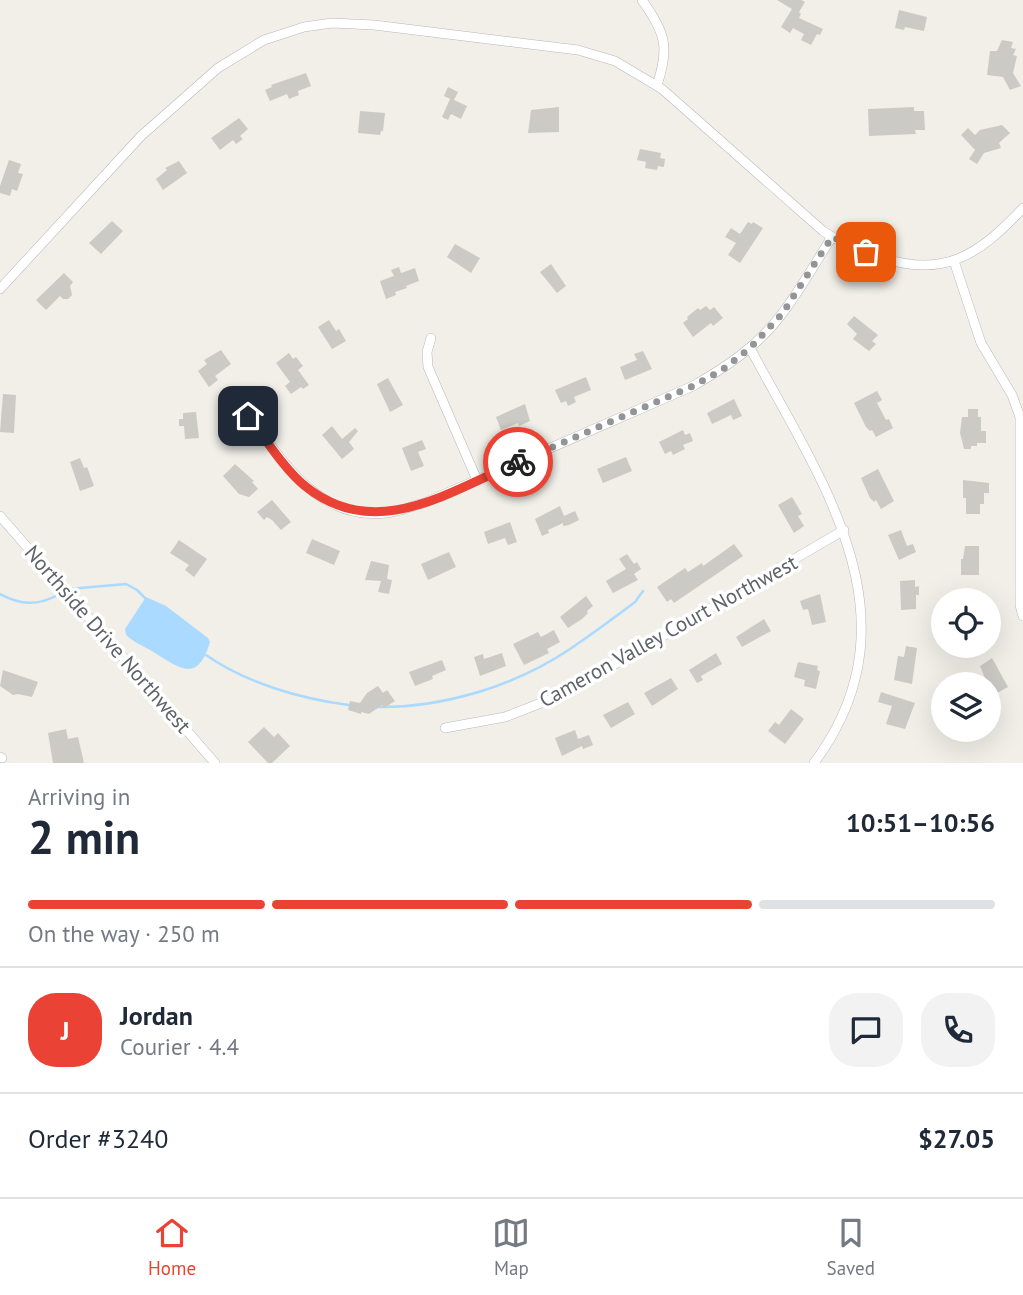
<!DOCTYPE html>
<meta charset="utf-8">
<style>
:root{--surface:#fff;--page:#f2f2f3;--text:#1f2937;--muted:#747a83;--line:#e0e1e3;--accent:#ea4335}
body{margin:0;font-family:"PT Sans",sans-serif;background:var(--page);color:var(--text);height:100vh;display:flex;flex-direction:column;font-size:26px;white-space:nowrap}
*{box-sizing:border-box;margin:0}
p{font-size:23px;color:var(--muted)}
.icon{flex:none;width:38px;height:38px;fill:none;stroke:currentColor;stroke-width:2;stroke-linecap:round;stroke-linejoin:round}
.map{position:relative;height:763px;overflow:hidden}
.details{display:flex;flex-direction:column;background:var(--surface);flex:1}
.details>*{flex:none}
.controls{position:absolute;left:931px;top:588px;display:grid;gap:14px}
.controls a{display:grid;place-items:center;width:70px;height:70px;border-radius:50%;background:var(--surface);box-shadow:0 7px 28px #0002;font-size:35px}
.pin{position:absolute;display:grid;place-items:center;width:60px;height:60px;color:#fff;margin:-30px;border-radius:14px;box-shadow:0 4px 10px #0006}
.courier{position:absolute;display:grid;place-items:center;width:70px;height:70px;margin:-35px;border:5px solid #ea4335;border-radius:50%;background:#fff;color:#222;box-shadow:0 2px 9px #0007}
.overview em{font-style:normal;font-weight:700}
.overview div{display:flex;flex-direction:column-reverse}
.overview{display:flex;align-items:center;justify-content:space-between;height:119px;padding:0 28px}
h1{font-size:46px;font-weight:700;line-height:52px}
.bar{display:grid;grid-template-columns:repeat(4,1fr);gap:10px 7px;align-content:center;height:84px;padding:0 28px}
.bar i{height:9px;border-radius:5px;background:var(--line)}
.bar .current{background:var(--accent)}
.bar p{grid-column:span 4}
.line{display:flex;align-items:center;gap:18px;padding:0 28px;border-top:2px solid var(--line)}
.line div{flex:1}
.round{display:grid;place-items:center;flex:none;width:74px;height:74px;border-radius:28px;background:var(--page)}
.dock{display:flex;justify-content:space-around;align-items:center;height:98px;border-top:2px solid var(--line);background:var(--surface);font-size:19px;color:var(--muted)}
.dock a{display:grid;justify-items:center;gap:4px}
.dock .current{color:var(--accent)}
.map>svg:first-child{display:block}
</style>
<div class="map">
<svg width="1023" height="763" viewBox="0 0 1023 763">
<rect width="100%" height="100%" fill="#f1efe8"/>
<!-- water -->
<path fill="#aadaff" d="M146,597L166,606L208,638L210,642C198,682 182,670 155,653C146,647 134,643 126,635L125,629Z"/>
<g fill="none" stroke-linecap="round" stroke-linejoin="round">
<!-- stream -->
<path stroke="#aadaff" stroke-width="2.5" d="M69,589L126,584L137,590L147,600
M0,594C21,605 37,606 58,595
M206,655C246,683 301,699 349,705
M377,707C443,708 515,686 570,649C592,634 614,618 635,602L643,591"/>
</g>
<!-- building -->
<path fill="#cccac5" d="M777,0H801L805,2L799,12L801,14L799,18L823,29L820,35L817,34L811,45L801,40L804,34L793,28L790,33L781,27L792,9Z
M899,10L927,17L924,31L905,27L904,30L895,28Z
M1002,40L1013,42L1011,48L1016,49L1013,55L1017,56L1013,73L1021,86L1010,90L1003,77L987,75L990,51H997Z
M306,73L311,86L298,91L299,95L289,99L287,94L270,101L265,90L272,87L271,85Z
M448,87L458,92L454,100L467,106L461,119L451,114L448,120L442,117L450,99L444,96Z
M559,107V132L528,133L531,110Z
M914,107V111H924L925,130H915L916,134L869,136L868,109Z
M360,111L385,113L383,131H381L380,135L358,133Z
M239,118L248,129L240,136L243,139L236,144L233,140L220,150L211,138Z
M1002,125L1010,133L999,143L1001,148L984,153L977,164L969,159L975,150L961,135L968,128L975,135L980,130Z
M640,149L661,153L660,158L665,159L664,167L658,166L657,170L645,168L646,162L637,160Z
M9,160L21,164L18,173L23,174L17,191L12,189L10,196L0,193V186Z
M179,161L187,173L163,190L156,179L167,170L165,168Z
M112,221L123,231L101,254L89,243Z
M748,222L752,224L753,222L763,228L740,263L728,255L736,243L725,237L731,228L740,234Z
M455,244L480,258L471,273L447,257Z
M551,264L566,286L557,293L540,272Z
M399,267L401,273L415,268L419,281L406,286L407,288L395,292L396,295L386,299L380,281L394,276L391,270Z
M64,273L73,282L70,286L72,295L68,299H63L60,296L46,310L36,300Z
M706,306L710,310L714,307L723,318L713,326L711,323L693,337L683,323L688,319L687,317L698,308L700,310Z
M854,316L878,335L872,341L876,344L869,351L853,339L857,334L847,324Z
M329,320L336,331L339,329L346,341L332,349L318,327Z
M221,350L231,364L215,376L218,380L209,387L198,371L207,364L204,360Z
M643,351L652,369L625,380L620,367L637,360L634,354Z
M289,353L293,359L296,357L303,366L298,370L309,385L303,389L301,387L291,394L285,386L290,382L276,363Z
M586,377L591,390L574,397L576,402L568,406L566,401L561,403L555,390Z
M388,378L403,405L390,412L377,384Z
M877,391L882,400L877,403L886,420L889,419L893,428L876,437L872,430L870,431L866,427L854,403Z
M3,394L16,395L14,433L0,432Z
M734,399L742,416L733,420L731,415L712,424L707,413Z
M525,404L530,421L519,426L518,423L501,430L496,417Z
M968,409H978V417H981V431H986V443H977V446H971V449H964L960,433L962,417H968Z
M196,412L199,438L185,439L184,426H179V419H183V413Z
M332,426L342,439L355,428L358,431L349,442L354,449L342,459L322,435Z
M683,430L685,435L690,433L693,441L683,445L685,449L673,455L671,451L665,454L659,442Z
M422,440L426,449L418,452L424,466L411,471L402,448Z
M626,457L632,471L603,483L597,469Z
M80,458L84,468L87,467L94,486L80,491L70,462Z
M235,464L254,481L252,482L258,489L249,497L239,494L223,476Z
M878,469L894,501L881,509L876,500L874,502L870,498L861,478Z
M963,480L989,483V493H984V504H980V514H966V498H963Z
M792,497L802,514L798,516L804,526L794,533L778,505Z
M272,500L291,522L281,530L272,520L267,517L264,520L257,512Z
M560,506L564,516L575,511L579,520L569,525L563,526V523L548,530L549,533L542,536L535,519Z
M510,522L517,542L508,545L505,538L488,544L484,532Z
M901,530L907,546L913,544L916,552L899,560L888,535Z
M312,539L340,551L334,565L306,553Z
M179,540L207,559L194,577L185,570L189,565L170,553Z
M734,544L743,556L674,603L671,599L667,602L657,587L685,568L688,572L702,563L703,566Z
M965,546H979V575H961V559H963Z
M449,552L456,567L428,580L421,564Z
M627,554L634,564L637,562L641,569L634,574L638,580L613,593L606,581L626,569L619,559Z
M371,561L389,565L387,579L392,580L389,594L378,592L381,581L365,580Z
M915,580V587L919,586V595H916V609L901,610L900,581Z
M820,594L826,622L812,625L808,609L803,610L800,601Z
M586,596L593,606L587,611L588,613L582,619L568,628L560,617Z
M764,619L771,631L742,647L736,637Z
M554,630L560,642L547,649L549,653L524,665L513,644L538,632L541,637Z
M906,646L917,648L912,684L894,680L898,656L904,657Z
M502,653L506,666L480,676L474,657L483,654L484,659Z
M716,653L722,664L701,676L703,680L697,683L689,670Z
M992,658L1008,687L997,693L993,686L989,688V684H975L985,678L980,666Z
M442,660L446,670L432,676L433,679L415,686L409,672Z
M798,662L818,666L817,670L820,671L816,689L804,686L805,680L794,677Z
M3,670L38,682L32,697L18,694L13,695L0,686Z
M671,678L678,689L652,706L644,693Z
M378,686L383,693L387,690L395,701L384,708L382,705L369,714L361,712V714L348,710L350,701L360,703L367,693Z
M881,692L915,703L905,729L886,724L892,706L878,702Z
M628,702L635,714L611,728L603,715Z
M791,709L804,719L785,744L768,731L775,722L779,725Z
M264,727L274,737L278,733L290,746L272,763H268L248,742Z
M66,729L68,739L78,737L84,763H53L48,733Z
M575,730L578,739L589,735L593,745L583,749L582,746L562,756L555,738Z"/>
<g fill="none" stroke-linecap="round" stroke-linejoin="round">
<!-- minor casing -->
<g stroke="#b5b8bc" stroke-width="10">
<path id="minor" d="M642,0C665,32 670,47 657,85
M954,261L981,343L1012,395L1020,417V605L1023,616
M0,289L141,136L218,68L264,40L304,27L332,23L374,25L578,50L615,61L662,89L823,231C839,242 858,250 877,256C943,280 979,255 1023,208
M431,338L427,352L428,367L477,480
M750,348C821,481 922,618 814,763
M248,416C285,463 318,521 387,513C400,511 412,506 424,503L693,386C726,367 758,346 781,315C800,291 815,263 832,237
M0,516L215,763
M445,728L505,717L564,694L844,530
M0,757L2,758"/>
</g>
<!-- minor -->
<use href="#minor" stroke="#fff" stroke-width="9"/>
</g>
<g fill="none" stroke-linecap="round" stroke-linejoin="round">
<!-- done -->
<path stroke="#929495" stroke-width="7" stroke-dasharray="0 12.6" d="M518,462L693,386L722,370L750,348L782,314L832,237L866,252"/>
<!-- route -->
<path stroke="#ea4335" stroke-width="9" d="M248,416C265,438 284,469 305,486C375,543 449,492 518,462"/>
</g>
<g text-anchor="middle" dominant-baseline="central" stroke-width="7" stroke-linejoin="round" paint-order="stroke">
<!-- street labels -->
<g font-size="21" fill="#5f6368" stroke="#fff">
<text transform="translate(668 631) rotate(-29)">Cameron Valley Court Northwest</text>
<text transform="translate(108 639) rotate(49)">Northside Drive Northwest</text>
</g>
</g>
</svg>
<div class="controls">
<a><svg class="icon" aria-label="locate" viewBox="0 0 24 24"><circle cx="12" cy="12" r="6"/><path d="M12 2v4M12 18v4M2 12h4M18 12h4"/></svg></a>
<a><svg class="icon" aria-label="layers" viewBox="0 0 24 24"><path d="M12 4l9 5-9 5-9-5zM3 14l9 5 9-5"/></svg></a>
</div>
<div class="pin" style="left:866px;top:252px;background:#ea580c"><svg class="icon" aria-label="bag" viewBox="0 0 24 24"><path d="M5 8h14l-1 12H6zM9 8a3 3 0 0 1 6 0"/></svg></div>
<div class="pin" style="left:248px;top:416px;background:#1f2937"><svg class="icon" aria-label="home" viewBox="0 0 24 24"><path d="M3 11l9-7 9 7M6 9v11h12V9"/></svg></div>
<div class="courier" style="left:518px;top:462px"><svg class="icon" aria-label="bike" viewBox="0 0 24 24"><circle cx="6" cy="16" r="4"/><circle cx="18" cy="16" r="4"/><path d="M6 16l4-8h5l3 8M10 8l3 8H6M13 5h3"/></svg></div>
</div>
<section class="details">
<div class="overview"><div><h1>2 min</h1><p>Arriving in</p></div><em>10:51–10:56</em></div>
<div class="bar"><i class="current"></i><i class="current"></i><i class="current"></i><i></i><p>On the way · 250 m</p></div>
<div class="line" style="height:126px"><b class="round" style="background:var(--accent);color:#fff">J</b><div><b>Jordan</b><p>Courier · 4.4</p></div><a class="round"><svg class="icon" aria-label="chat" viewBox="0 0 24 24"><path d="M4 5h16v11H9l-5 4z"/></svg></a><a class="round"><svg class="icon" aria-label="phone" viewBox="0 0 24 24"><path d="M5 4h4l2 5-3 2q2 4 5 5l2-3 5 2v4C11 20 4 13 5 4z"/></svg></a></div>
<div class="line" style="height:91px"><div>Order #3240</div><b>$27.05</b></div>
</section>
<nav class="dock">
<a class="current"><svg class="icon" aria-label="home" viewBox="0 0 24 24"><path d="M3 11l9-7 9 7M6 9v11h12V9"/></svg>Home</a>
<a><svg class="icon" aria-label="map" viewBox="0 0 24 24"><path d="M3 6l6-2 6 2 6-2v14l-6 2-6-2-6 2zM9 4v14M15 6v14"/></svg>Map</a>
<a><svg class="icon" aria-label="saved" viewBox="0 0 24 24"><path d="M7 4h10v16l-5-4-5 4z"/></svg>Saved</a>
</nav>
